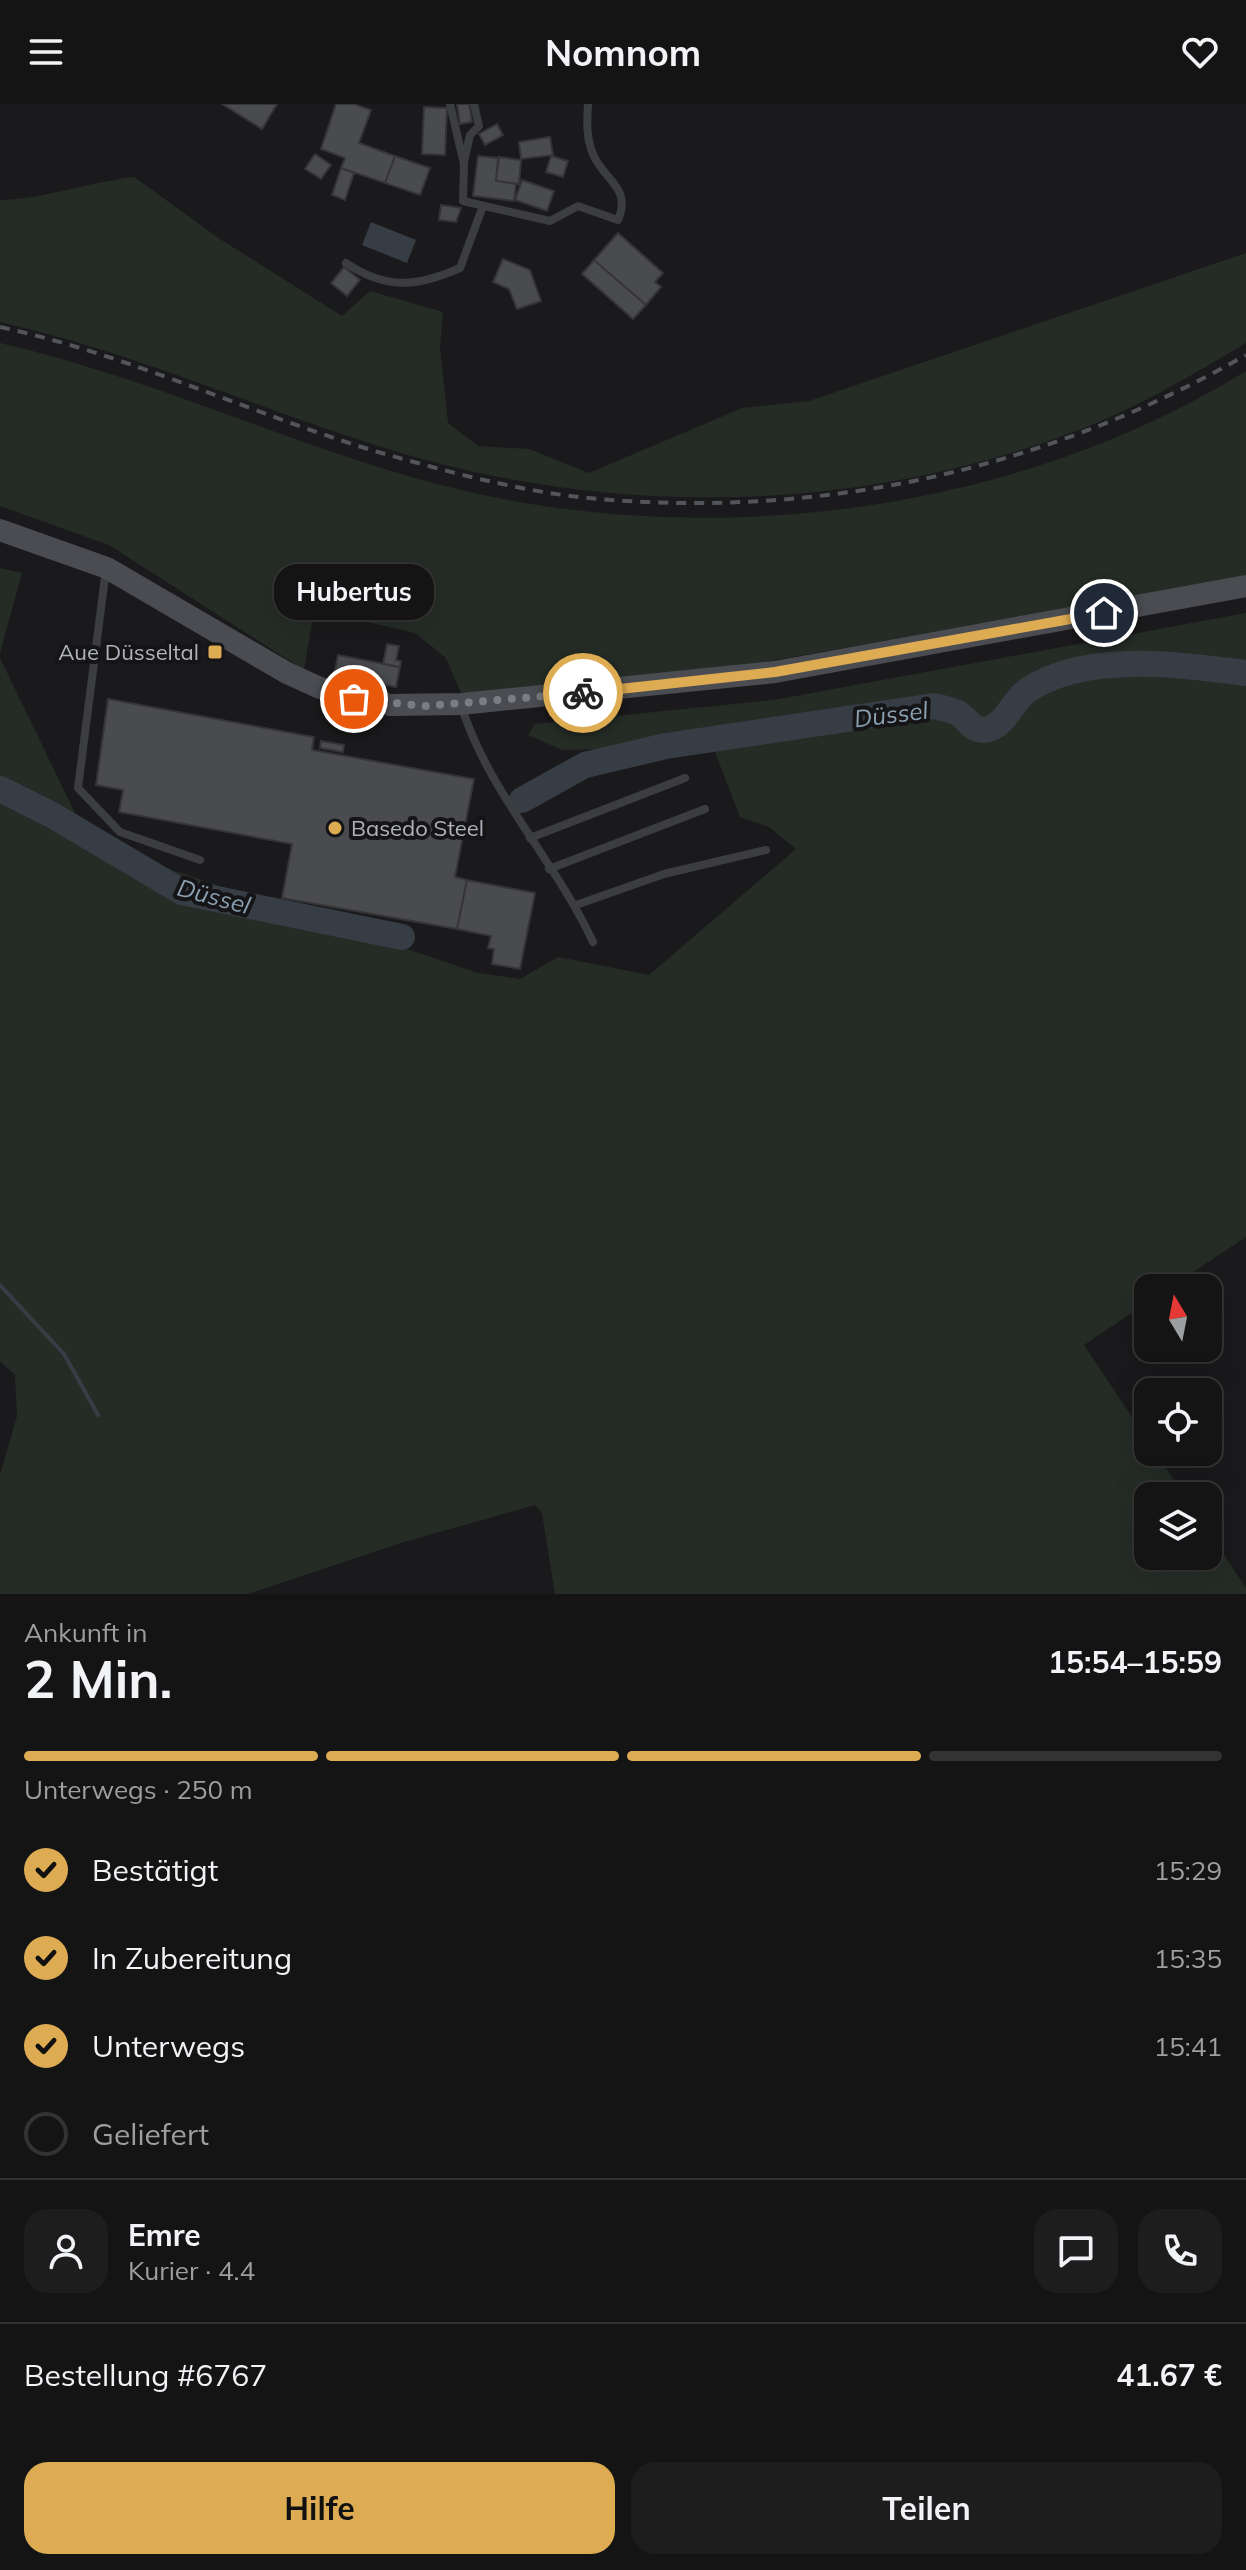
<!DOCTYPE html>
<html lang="de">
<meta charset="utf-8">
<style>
:root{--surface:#141415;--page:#1d1d1e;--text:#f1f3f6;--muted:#9d9ea0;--line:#333334;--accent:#ddab52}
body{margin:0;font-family:Mulish,sans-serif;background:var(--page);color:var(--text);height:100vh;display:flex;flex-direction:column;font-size:30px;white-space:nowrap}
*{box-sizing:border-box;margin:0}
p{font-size:26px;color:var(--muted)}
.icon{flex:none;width:44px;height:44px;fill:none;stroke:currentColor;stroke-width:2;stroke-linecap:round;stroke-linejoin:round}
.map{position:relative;height:1490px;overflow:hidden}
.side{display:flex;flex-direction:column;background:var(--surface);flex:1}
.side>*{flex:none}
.needle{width:52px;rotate:350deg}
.tools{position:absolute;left:1134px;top:1170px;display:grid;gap:16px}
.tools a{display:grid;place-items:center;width:88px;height:88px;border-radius:16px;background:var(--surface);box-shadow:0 8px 32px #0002,0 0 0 2px var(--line);font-size:40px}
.pin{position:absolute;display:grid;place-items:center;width:68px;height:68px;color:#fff;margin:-34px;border:4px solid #fff;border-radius:50%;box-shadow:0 2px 8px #0007}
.courier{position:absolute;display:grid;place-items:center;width:80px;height:80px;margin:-40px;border:6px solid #ddab52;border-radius:50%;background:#fff;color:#222;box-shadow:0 2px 10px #0007}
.bubble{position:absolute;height:56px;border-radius:24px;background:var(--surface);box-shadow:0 8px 32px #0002,0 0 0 2px var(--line);font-size:26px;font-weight:700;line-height:56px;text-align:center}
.overview em{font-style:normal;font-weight:700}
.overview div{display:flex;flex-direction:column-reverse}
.overview{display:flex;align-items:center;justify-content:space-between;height:136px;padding:0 24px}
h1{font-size:52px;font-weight:700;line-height:60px}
.bar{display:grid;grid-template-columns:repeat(4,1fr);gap:12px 8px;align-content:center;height:96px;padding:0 24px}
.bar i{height:10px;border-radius:6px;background:var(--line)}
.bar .current{background:var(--accent)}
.bar p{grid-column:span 4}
.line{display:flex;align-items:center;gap:20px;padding:0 24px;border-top:2px solid var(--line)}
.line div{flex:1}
.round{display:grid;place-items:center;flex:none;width:84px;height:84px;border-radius:24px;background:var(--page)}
ol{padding:0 24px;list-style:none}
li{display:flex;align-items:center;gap:24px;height:88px}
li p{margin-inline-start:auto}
li .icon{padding:8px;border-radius:50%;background:var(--accent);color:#111;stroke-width:4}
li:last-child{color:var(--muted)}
li i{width:44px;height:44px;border:4px solid var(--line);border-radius:50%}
.primary-button{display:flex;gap:16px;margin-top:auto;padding:16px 24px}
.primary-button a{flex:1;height:92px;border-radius:24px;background:var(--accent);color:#111;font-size:32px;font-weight:700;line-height:92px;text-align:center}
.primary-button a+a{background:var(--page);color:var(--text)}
header{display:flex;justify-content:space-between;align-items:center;height:104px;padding:0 24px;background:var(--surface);font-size:36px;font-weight:700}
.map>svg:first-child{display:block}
</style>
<header><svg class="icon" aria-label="menu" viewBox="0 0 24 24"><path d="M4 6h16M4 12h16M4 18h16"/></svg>Nomnom<svg class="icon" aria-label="heart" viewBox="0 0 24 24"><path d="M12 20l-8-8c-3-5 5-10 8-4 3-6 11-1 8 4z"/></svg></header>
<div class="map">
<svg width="1246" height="1490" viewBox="0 0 1246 1490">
<rect width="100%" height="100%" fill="#1a1a1c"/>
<!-- green -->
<path fill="#252c26" d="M134,73L220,135L342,212L370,187L443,208L440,244L448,319L478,342L529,345L589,369L742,304L809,297L1246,149V239C1194,270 1140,302 1084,324C857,412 603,415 372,340C248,300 128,247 0,218V96C45,95 89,78 134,73Z
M0,239C144,272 280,336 422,376C691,451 1007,414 1246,267V473L748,561L461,589L446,554L415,529L314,506L304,566L109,441L0,402Z
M0,464L22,469L0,549Z
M1246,509V1133L1169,1184H1148V1198L1084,1241L1148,1337V1348H1155L1185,1392H1148V1452H1208V1427L1246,1484V1490H555L542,1409L535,1401L404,1438L248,1490H0V1371L17,1312L15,1271L0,1257V554L89,738L478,869L520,875L558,853L649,871L796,745L769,723L740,713L713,643L562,646L528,631L535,620L774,596Z"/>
<!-- water -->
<path fill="#363d44" d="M371,118L416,136L407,159L362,141Z"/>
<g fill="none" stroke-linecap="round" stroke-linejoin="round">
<!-- stream -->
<path stroke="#363d44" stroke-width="4" d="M0,1181L64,1250L98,1311"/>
<!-- river -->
<path stroke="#363d44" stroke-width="26" d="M0,685L52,711L182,788L402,833
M522,696L585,661L666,642L934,602C942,604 951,606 958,609C967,614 971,626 983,626C1005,625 1012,596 1028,586C1086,547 1181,561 1246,569"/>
</g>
<!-- building -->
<path fill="#4a4b4e" stroke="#353538" stroke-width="2" d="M222,0H277L262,25Z
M336,0H354L371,6L359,39L395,52L385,79L341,64L345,54L321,45Z
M457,0H469L472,18L460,20Z
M424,3L447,4L445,51L422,50Z
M497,20L503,31L485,41L479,30Z
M550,33L553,51L521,55L519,38Z
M315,50L331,61L321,75L305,65Z
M395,52L430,64L420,91L385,79Z
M478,52L498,54L496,77L516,80L514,97L473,92Z
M551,52L568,57L563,73L546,68Z
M499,53L521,56L519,80L496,77Z
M341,64L354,69L345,96L332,91Z
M522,76L554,87L547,107L515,96Z
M441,101L461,104L456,118L439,116Z
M618,129L663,169L655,178L661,183L646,201L594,156Z
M503,155L530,166L541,197L517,205L509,185L493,178Z
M594,156L646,201L633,215L582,170Z
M344,163L360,176L347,192L331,179Z
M387,540L399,542L396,556L401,557L400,563L383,560Z
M338,551L400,563L396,583L334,571Z
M108,595L314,633L312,646L474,675L455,773L467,776L457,825L282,794L292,740L119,708L123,686L96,681Z
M321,637L344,641L343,648L320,644Z
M467,776L535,789L520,865L492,860L494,845L488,844L491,832L457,825Z"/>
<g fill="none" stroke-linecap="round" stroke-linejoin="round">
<!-- lane -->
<path stroke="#3c3d41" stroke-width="8" d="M450,0L464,60L463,97L550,117L578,102L618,116C632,83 604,77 593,50C586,34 587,17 588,0
M464,58L470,31L479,22L474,0
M346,159C386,186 417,183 460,164L483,102
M106,465L78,684L120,728L200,756
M461,601C488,688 555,756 593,838
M530,734L685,674
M549,765L705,705
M576,801L664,770L766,746"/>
<!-- secondary -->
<path stroke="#4a4c51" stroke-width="22" d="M0,426L107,464L287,569L320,584L390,601L461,600L775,568L1246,482"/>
<!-- rail -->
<path stroke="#53555a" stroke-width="4" stroke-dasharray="10 8" stroke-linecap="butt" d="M0,223C130,251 251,310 378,348C445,367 518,387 588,394C819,416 1045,366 1246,251"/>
</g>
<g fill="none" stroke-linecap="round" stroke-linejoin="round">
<!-- done -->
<path stroke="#7b7d83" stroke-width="8" stroke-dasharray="0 14.4" d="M354,595L425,602L583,589"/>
<!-- route -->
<path stroke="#ddab52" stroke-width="10" d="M583,589L775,568L1104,509"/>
</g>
<!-- markers -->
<g fill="#ddab52" stroke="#151517" stroke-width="3">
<rect x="207" y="540" width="16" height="16" rx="4"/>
<circle cx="335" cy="724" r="8"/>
</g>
<g text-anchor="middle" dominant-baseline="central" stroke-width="8" stroke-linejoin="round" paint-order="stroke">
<!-- poi labels -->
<g font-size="22" fill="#afb2ba" stroke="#151517" text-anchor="end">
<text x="199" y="548">Aue Düsseltal</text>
<text x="351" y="724" text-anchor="start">Basedo Steel</text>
</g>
<!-- water labels -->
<g font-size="24" font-style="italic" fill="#8a9fb0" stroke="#151517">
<text transform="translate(891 610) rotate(-7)">Düssel</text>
<text transform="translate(214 792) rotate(15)">Düssel</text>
</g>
</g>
</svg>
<div class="tools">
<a><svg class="needle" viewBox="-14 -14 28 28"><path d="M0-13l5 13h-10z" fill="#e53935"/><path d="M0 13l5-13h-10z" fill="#9d9ea0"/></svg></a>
<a><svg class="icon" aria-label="locate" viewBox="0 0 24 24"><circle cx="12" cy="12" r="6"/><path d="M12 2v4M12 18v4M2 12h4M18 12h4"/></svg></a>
<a><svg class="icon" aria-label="layers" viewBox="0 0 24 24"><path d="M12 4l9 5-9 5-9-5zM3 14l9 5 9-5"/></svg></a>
</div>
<div class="pin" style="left:354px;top:595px;background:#ea580c"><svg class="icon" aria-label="bag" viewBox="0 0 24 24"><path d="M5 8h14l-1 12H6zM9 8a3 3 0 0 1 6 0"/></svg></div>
<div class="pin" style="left:1104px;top:509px;background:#1f2937"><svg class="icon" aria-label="home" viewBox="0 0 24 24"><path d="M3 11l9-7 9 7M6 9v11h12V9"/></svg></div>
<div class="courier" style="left:583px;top:589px"><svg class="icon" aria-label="bike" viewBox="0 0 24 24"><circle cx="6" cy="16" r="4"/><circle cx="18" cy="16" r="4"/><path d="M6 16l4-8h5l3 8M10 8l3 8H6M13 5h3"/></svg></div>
<div class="bubble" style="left:274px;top:460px;width:160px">Hubertus</div>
</div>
<section class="side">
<div class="overview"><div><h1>2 Min.</h1><p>Ankunft in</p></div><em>15:54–15:59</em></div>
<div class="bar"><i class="current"></i><i class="current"></i><i class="current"></i><i></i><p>Unterwegs · 250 m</p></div>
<ol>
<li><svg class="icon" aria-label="check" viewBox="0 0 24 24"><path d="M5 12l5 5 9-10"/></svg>Bestätigt<p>15:29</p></li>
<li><svg class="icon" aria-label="check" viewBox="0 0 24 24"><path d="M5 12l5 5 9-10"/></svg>In Zubereitung<p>15:35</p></li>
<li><svg class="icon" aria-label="check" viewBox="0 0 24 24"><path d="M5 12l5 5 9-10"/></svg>Unterwegs<p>15:41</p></li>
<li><i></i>Geliefert</li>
</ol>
<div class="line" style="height:144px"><a class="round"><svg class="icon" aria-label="person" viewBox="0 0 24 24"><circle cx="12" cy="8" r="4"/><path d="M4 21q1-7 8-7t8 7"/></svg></a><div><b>Emre</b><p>Kurier · 4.4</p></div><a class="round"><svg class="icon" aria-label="chat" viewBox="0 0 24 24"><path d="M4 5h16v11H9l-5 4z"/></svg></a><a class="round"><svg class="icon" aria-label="phone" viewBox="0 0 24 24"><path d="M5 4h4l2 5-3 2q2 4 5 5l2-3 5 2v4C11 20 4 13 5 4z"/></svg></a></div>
<div class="line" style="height:104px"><div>Bestellung #6767</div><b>41.67 €</b></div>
<div class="primary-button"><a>Hilfe</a><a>Teilen</a></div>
</section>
